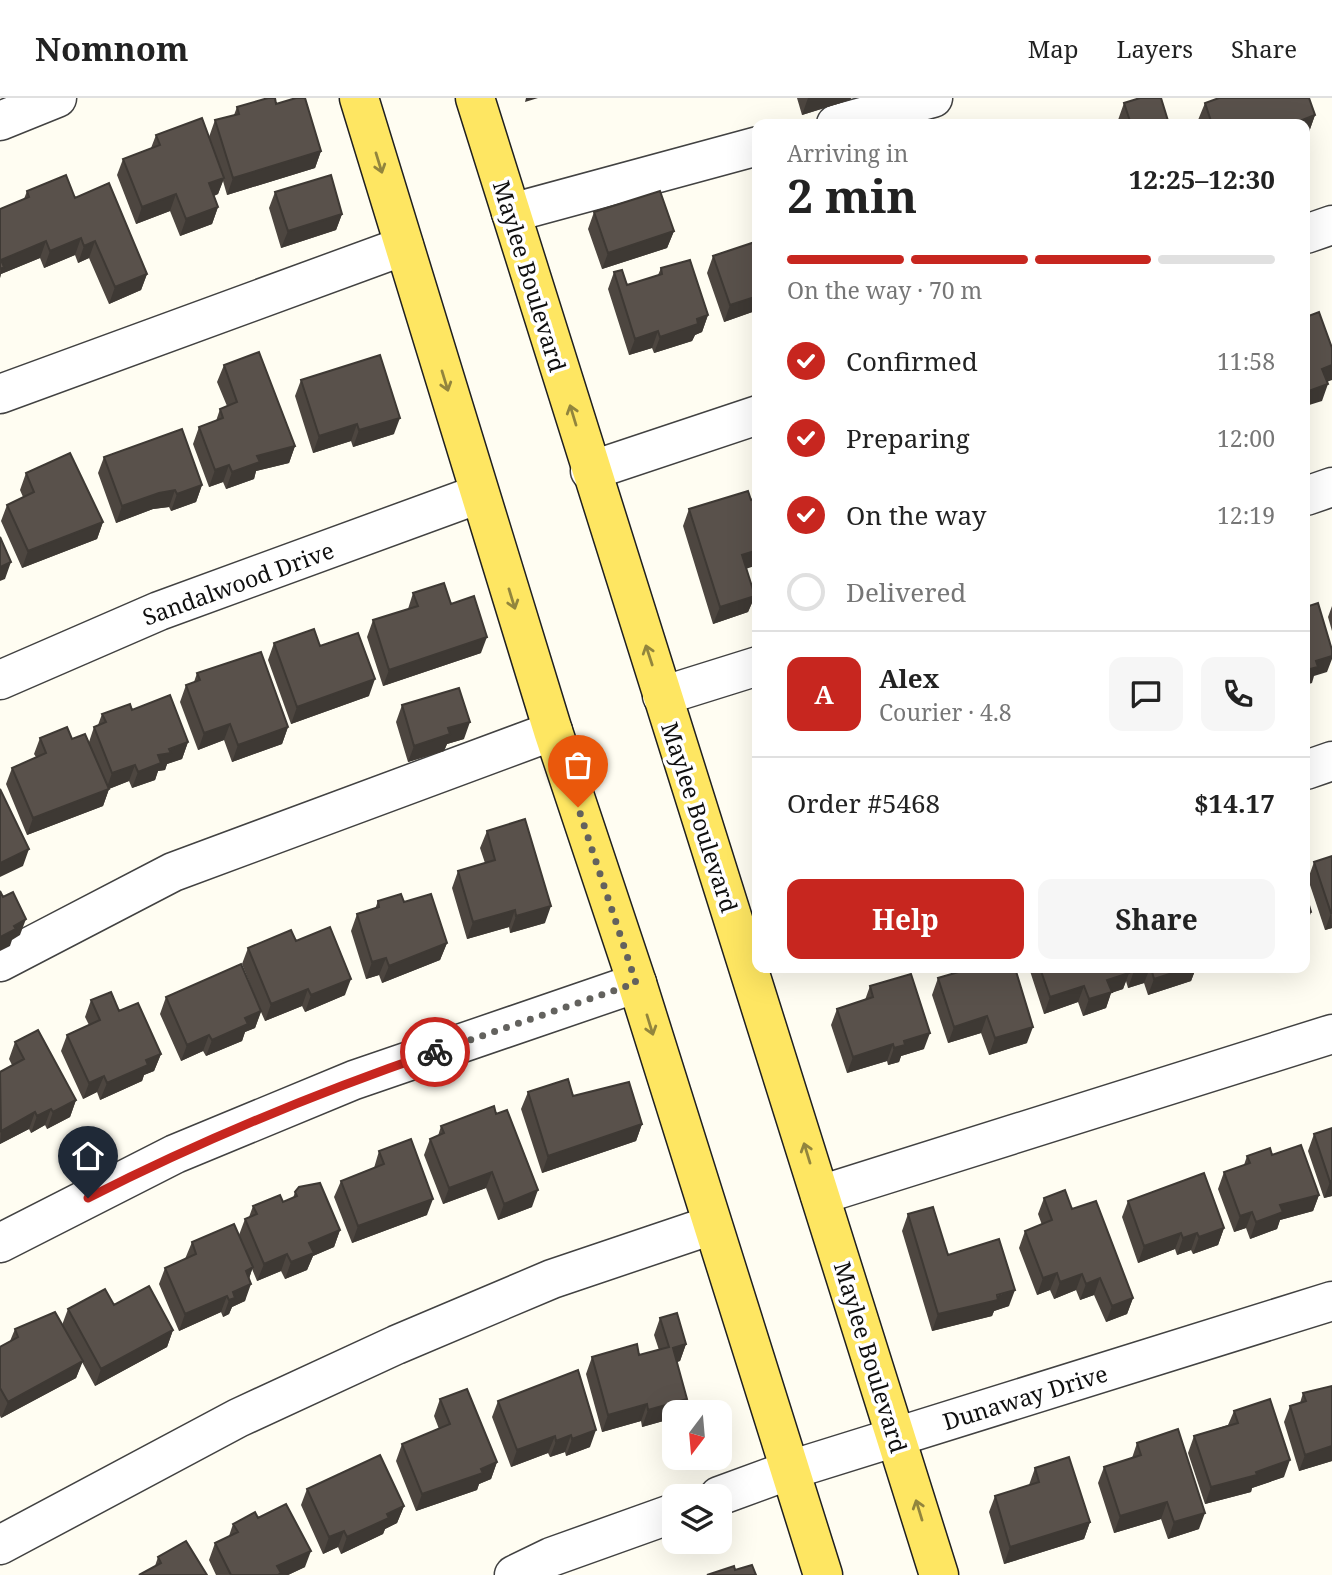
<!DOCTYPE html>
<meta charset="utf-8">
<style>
:root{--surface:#fff;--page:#f6f6f6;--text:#222;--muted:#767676;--line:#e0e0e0;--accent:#c7261f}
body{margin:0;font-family:"Noto Serif",serif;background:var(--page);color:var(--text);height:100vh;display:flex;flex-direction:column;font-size:26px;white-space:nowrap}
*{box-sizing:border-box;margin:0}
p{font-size:23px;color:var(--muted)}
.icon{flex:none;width:38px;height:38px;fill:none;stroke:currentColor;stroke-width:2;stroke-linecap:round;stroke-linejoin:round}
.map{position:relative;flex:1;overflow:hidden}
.panel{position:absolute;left:752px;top:21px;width:558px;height:854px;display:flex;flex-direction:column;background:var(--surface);border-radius:14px;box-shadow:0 7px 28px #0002}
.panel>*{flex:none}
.needle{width:46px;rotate:196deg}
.buttons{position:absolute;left:662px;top:1302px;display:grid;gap:14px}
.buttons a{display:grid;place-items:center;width:70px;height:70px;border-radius:14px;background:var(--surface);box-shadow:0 7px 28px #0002;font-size:35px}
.pin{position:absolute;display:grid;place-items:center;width:60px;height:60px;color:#fff;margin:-72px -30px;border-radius:50% 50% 50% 0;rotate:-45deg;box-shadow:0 0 7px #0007}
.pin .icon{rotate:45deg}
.courier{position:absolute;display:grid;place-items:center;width:70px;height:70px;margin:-35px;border:5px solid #c7261f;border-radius:50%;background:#fff;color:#222;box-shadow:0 2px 9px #0007}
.head em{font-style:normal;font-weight:700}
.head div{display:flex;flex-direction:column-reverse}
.head{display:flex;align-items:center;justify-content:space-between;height:119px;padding:0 35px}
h1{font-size:46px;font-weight:700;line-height:52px}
.bar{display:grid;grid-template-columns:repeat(4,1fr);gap:10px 7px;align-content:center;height:84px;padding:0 35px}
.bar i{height:9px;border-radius:5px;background:var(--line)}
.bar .on{background:var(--accent)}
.bar p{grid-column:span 4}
.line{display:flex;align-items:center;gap:18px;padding:0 35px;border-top:2px solid var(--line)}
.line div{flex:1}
.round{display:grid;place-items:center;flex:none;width:74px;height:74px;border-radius:14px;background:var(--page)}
ol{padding:0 35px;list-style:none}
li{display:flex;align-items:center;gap:21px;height:77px}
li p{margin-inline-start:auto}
li .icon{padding:7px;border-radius:50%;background:var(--accent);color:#fff;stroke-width:4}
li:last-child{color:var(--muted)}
li i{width:38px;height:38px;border:4px solid var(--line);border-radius:50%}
.primary-button{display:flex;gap:14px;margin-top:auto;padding:14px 35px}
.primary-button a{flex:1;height:80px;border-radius:14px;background:var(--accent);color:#fff;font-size:28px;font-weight:700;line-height:80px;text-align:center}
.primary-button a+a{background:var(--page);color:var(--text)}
header{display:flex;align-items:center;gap:42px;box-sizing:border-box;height:98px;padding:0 35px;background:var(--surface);border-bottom:2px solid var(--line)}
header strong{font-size:33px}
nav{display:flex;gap:38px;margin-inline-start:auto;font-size:24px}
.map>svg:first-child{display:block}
</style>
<header>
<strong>Nomnom</strong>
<nav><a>Map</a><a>Layers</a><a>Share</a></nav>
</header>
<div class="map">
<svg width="1332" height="1477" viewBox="0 0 1332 1477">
<rect width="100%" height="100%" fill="#fffdf2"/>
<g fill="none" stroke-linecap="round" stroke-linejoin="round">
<!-- minor casing -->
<g stroke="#424242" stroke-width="41">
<path id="minor" d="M0,23L57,0
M836,26L933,0
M511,115L758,48
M1306,136L1332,127
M0,296L404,148
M590,373L758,317
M1306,398L1332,389
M0,582L159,513L479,396
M662,598L758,568
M1306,672L1332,663
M0,864L173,774L553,633
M820,1097L1332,936
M0,1145L175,1056L354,982L637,885
M719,1398L790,1372L1332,1203
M0,1447L238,1320L396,1247L552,1181L712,1127
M514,1477L551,1459L674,1415"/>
</g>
<!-- major casing -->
<g stroke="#202020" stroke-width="41">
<path id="major" d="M359,0L553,633L637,885L823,1477
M475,0L939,1477"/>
</g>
<!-- minor -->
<use href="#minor" stroke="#fff" stroke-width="38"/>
<!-- major -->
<use href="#major" stroke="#fee662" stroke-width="38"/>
</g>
<!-- wall -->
<path fill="#4d4640" d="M797,0H851L850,2L802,17Z
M1124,5L1169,26H1120L1118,22Z
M1205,5L1315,17L1309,34L1306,35V26H1200L1198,22Z
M276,6L321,53L315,70L227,97L223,83L218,96L214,98L218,109L212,126L180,138L170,113L136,126L117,77L123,61L151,50L156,37L209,39L215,22L234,17L237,9Z
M27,93L75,100L147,176L141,192L109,206L89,160L78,165L75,157L44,170L40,160L1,176L0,180V111L24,101Z
M275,94L342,116L336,132L281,150L269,110Z
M594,114L674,133L667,150L602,171L588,131Z
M758,143V212L724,224L707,175L713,158Z
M661,170L708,217L702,234L695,237L692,243L654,255L652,250L629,257L608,191L614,174L627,187L658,177Z
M224,267L295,348L289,365L256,373L254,381L226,391L223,384L209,389L193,346L199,329L216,323L220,311L227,308L217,284Z
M301,282L394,336L353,349L351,343L313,355L295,298Z
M104,359L202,387L196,404L171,413L169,409L153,411L116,425L98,375Z
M26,375L103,424L97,441L22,470L1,423L7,407L23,399L20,392Z
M689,411L746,471L755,498L748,514L713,526L683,428Z
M413,495L451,506L481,555L383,588L367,539L373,522L408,511Z
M1332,508V533L1328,519Z
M274,545L320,548L369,598L291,626L268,562Z
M197,575L288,629L282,646L232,664L224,642L198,652L180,604L186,587L194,584Z
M402,607L464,641L447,646L444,653L408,664L396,624Z
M132,612L188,644L182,661L167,666L165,672L158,673L155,682L132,690L129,683L109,691L103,708L27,737L6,686L12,670L36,659L34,656L40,640L89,644L94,629L98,627L102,616Z
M487,733L545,825L510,835L509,829L467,841L452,790L458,773L485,765L480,750Z
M1332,758V830L1325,832L1308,781L1314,764Z
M378,803L404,804L447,845L440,862L382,885L379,877L366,881L351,833L357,816L375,811Z
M296,843L345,897L305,914L302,908L265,923L261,914L255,930L245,934L242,943L206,958L203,953L181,963L160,916L166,899L256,901L242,866L248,850Z
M1029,870H1196L1191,883L1148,897L1144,885L1128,890L1126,883L1123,891L1111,895L1106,910L1083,918L1078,904L1044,916Z
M938,880L1027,945L989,957L981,935L948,945L932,897Z
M870,888L924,951L901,958L899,964L888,967L887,963L847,975L831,927L837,911L865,902Z
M91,902L119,913L161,956L154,973L144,977L142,983L100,1002L97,994L83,1001L61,953L67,937L89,927L85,919Z
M15,944L76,1002L70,1019L47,1031L45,1027L31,1035L29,1031L0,1046V974L12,967L9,961Z
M528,994L642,1026L636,1043L542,1075L521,1011Z
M441,1028L532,1109L498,1122L486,1090L443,1106L424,1057L430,1041L438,1038Z
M1332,1030V1098L1324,1100L1308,1053L1314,1036Z
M379,1053L427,1117L352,1145L334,1099L341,1083L374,1070Z
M1272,1057L1319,1097L1313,1113L1280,1122L1277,1131L1250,1141L1246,1130L1234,1134L1218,1091L1224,1074L1244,1067L1247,1058Z
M295,1094L340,1132L334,1149L313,1158L307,1172L285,1181L281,1173L257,1183L252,1171L249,1181L245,1203L232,1209L229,1216L223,1219L221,1214L179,1233L159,1186L165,1170L185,1161L192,1144L239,1137L245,1121L249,1119L253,1108L283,1104L293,1100Z
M1044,1100L1072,1111L1133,1200L1127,1216L1106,1224L1094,1197L1080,1202L1076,1192L1054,1201L1050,1192L1037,1197L1019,1150L1025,1133L1042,1127L1038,1116Z
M1128,1103L1224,1130L1218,1147L1193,1156L1191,1152L1177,1157L1175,1151L1138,1165L1122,1119Z
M908,1116L948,1157L1009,1208L994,1213L992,1218L932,1233L902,1133Z
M114,1207L173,1232L167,1249L95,1288L82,1264L76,1280L1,1320L0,1318V1249L10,1243L15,1231L62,1227L68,1211Z
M660,1220L686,1246L680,1263L677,1264L687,1301L683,1314H674V1320L642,1329L641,1323L602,1334L586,1276L592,1259L639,1257L659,1252L654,1237Z
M578,1272L590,1349L566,1358L565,1354L550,1359L548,1355L511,1369L492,1319L498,1303Z
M1332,1288V1363L1299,1373L1284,1324L1290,1308L1300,1305L1303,1295Z
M440,1301L497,1364L491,1381L479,1386L477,1392L416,1413L396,1363L402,1346L439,1331L434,1318Z
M1234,1313L1284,1379L1252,1390L1251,1394L1205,1406L1188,1355L1194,1338L1228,1327Z
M1137,1345L1199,1431L1168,1441L1161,1421L1114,1435L1098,1385L1104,1369L1132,1360Z
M1035,1370L1090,1424L1084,1441L1004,1466L989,1414L995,1398L1029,1387Z
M307,1391L404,1408L397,1425L385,1431L383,1436L341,1456L338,1449L323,1456L301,1407Z
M258,1420L305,1469L288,1477H216L209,1462L215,1445L229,1438L233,1426Z
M158,1459L207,1477L155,1468Z"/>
<!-- shaded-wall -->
<path fill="#3e3934" d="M526,0H538L525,4Z
M808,0H851L850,2L802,17Z
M1315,17L1309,34L1306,35V26H1296L1297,24Z
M321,53L315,70L227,97L233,80Z
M224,80L218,96L203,102L209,85Z
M176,96L170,113L136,126L142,109Z
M218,109L212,126L180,138L186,121Z
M342,116L336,132L281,150L288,133Z
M674,133L667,150L602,171L608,155Z
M81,140L75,157L44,170L50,153Z
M46,143L40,160L1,176L0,180L1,162Z
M95,143L89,160L78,165L84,148Z
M147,176L141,192L109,206L115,189Z
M758,198V212L724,224L730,207Z
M708,217L702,234L695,237L692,243L654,255L660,239L697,221Z
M658,233L652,250L629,257L635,241Z
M1332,267V282L1316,288L1322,271Z
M1328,286L1322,303L1306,308V294Z
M400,320L394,336L353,349L359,332Z
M357,326L351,343L313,355L319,338Z
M295,348L289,365L256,373L254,381L226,391L232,374L257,358Z
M229,367L223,384L209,389L215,372Z
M202,387L196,404L171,413L177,396Z
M175,392L169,409L153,411L116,425L122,408L159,395Z
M103,424L97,441L22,470L28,453Z
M758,452V467L736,474L742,457Z
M11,464L5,481L0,483V469Z
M755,498L748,514L713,526L720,509Z
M487,539L481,555L383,588L389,572Z
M1332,558V561L1327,574L1314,578L1312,585L1306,587V572L1316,563Z
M375,581L369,598L291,626L297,609Z
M470,624L464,641L447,646L444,653L408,664L414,648L448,630Z
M230,626L224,642L198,652L204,635Z
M288,629L282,646L232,664L238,647Z
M188,644L182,661L167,666L165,672L158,673L155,682L132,690L138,674L158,657Z
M135,667L129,683L106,692L112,675Z
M109,691L103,708L27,737L33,720Z
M29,751L23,768L0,779V765Z
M551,808L545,825L510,835L516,818Z
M515,812L509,829L467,841L473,824Z
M1311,814L1306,830V816Z
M1331,815L1332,830L1325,832Z
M26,821L20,837L12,842L10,848L0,853V839L14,828Z
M447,845L440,862L382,885L389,868Z
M386,860L379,877L366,881L372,864Z
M1145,870H1150L1144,885L1128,890L1134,873Z
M1188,870H1196L1191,883L1148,897L1154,881Z
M1129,875L1123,891L1111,895L1106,910L1083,918L1089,901L1107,882Z
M351,881L345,897L305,914L311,897Z
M1084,888L1078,904L1044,916L1050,899Z
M308,891L302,908L265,923L271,906Z
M261,913L255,930L245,934L242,943L206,958L212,942L245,920Z
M987,918L981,935L948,945L954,929Z
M1033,929L1027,945L989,957L995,940Z
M930,935L924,951L901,958L899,964L888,967L894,950L904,943Z
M209,937L203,953L181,963L187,947Z
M893,946L887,963L847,975L853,959Z
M161,956L154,973L144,977L142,983L100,1002L107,985L146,962Z
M104,978L97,994L83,1001L89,985Z
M76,1002L70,1019L47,1031L53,1014Z
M51,1011L45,1027L31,1035L37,1018Z
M35,1014L29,1031L0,1046L1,1033Z
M642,1026L636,1043L542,1075L548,1058Z
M492,1074L486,1090L443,1106L449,1090Z
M1332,1083V1098L1324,1100L1330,1084Z
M538,1092L532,1109L498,1122L504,1106Z
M1319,1097L1313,1113L1280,1122L1277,1131L1250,1141L1256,1124L1280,1107Z
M433,1101L427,1117L352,1145L358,1128Z
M1252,1114L1246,1130L1234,1134L1240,1118Z
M1224,1130L1218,1147L1193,1156L1199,1139Z
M340,1132L334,1149L313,1158L307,1172L285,1181L291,1164L309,1145Z
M1181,1135L1175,1151L1138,1165L1144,1148Z
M1197,1135L1191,1152L1177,1157L1183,1140Z
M287,1156L281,1173L257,1183L264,1166Z
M253,1169L247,1186L246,1173Z
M1057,1175L1050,1192L1037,1197L1043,1180Z
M1082,1176L1076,1192L1054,1201L1060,1184Z
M1100,1180L1094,1197L1080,1202L1086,1186Z
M251,1186L245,1203L232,1209L229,1216L223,1219L229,1202L233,1194Z
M1015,1192L1009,1208L994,1213L992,1218L932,1233L938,1216Z
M227,1198L221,1214L179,1233L185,1216Z
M1133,1200L1127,1216L1106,1224L1112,1208Z
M173,1232L167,1249L95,1288L101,1271Z
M686,1246L680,1263L667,1267L673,1250Z
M83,1263L76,1280L1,1320L8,1304Z
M687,1301L683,1314H674V1320L642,1329L648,1312Z
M647,1306L641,1323L602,1334L608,1317Z
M596,1332L590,1349L566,1358L572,1341Z
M571,1337L565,1354L550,1359L556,1343Z
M555,1338L548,1355L511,1369L517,1352Z
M1332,1348V1363L1299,1373L1305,1357Z
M1290,1362L1284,1379L1252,1390L1251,1394L1205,1406L1211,1389Z
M497,1364L491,1381L479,1386L477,1392L416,1413L422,1396Z
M1167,1404L1161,1421L1114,1435L1120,1418Z
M404,1408L397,1425L385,1431L383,1436L341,1456L347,1439L387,1416Z
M1205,1415L1199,1431L1168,1441L1174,1424Z
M1090,1424L1084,1441L1004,1466L1010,1449Z
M344,1433L338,1449L323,1456L329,1439Z
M311,1453L305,1469L288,1477H274L277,1468Z"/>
<!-- building -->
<path fill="#59514b" stroke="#3e3934" stroke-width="2" d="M268,0H275L276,6L296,0H305L321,53L233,80L215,22L239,16L237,9Z
M1140,0H1161L1169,26H1131L1124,5Z
M1219,0H1309L1315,17L1297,24L1298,26H1212L1205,5Z
M202,20L224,80L209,85L218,109L186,121L176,96L142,109L123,61L160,47L156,37Z
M66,77L75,100L109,85L147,176L115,189L95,143L84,148L81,140L50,153L46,143L1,162L4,169L0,171V111L29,99L27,93Z
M331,77L342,116L288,133L275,94Z
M660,93L674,133L608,155L594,114Z
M758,143V198L730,207L713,158Z
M690,162L708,217L697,221L698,226L660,239L658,233L635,241L614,174L622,172L627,187L662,176L661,170Z
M1319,214L1332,250V267L1322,271L1328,286L1306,294V219Z
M259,254L295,348L257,358L260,364L232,374L229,367L215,372L199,329L223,320L220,311L237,304L224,267Z
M380,257L400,320L359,332L357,326L319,338L301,282Z
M182,331L202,387L177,396L175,392L159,395L122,408L104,359Z
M70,355L103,424L28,453L7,407L34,394L26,375Z
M748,393L751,402L758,400V452L742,457L755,498L720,509L689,411Z
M0,439L11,464L0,469Z
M444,485L451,506L474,498L487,539L389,572L373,522L418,508L413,495Z
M1318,505L1332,552V558L1316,563L1318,569L1306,572V509Z
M314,531L320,548L358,535L375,581L297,609L274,545Z
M261,554L288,629L238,647L230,626L204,635L186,587L200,582L197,575Z
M459,590L470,624L448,630L450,636L414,648L402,607Z
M170,597L188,644L169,651L171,655L158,657L161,665L138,674L135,667L112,675L94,629L106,624L102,616L130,606L132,612Z
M67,629L72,641L85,636L109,691L33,720L12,670L46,655L40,640Z
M0,691L29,751L0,765Z
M525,721L551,808L516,818L515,812L473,824L458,773L495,762L487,733Z
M1332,758V815H1331L1314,764Z
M0,793L3,799L13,794L26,821L14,828L16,831L0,839Z
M401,796L404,804L431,796L447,845L389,868L386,860L372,864L357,816L379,809L378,803Z
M1306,797L1311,814L1306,816Z
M330,829L351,881L311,897L308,891L271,906L248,850L291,832L296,843Z
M241,866L261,913L245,920L248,926L212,942L209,937L187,947L166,899Z
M972,870H1015L1033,929L995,940L987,918L954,929L938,880Z
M1040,870H1127L1129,875L1107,882L1112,894L1089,901L1084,888L1050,899Z
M1133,870H1145L1134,873Z
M1151,870H1188L1154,881Z
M911,876L930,935L904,943L905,947L894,950L893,946L853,959L837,911L873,899L870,888Z
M111,894L119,913L138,905L161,956L146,962L148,967L107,985L104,978L89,985L67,937L100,922L91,902Z
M38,932L76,1002L53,1014L51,1011L37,1018L35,1014L1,1033L0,974L24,961L15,944Z
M568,981L573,998L629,984L642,1026L548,1058L528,994Z
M494,1008L496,1016L507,1012L538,1092L504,1106L492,1074L449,1090L430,1041L444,1035L441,1028Z
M1332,1030V1083L1330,1084L1314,1036Z
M411,1041L433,1101L358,1128L341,1083L384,1066L379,1053Z
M1301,1047L1319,1097L1280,1107L1283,1114L1256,1124L1252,1114L1240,1118L1224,1074L1250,1065L1247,1058L1270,1050L1272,1057Z
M1204,1075L1224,1130L1199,1139L1197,1135L1183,1140L1181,1135L1144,1148L1128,1103Z
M320,1085L340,1132L309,1145L314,1155L291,1164L287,1156L264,1166L245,1121L257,1116L253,1108L280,1097L283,1104L297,1098L295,1094L299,1089Z
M1065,1092L1072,1111L1096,1103L1133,1200L1112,1208L1100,1180L1086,1186L1082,1176L1060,1184L1057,1175L1043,1180L1025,1133L1052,1122L1044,1100Z
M933,1109L948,1157L999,1141L1015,1192L997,1197L998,1202L938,1216L908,1116Z
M234,1126L253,1169L246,1173L251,1186L233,1194L235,1200L229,1202L227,1198L185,1216L165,1170L196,1156L192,1144Z
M149,1188L173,1232L101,1271L68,1211L105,1191L114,1207Z
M55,1214L83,1263L8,1304L0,1290V1249L18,1239L15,1231Z
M677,1215L686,1246L673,1250L687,1301L648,1312L647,1306L608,1317L592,1259L637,1246L639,1257L669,1249L660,1220Z
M578,1272L596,1332L572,1341L571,1337L556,1343L555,1338L517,1352L498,1303Z
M1332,1288V1348L1305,1357L1290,1308L1306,1303L1303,1295Z
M467,1291L497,1364L481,1371L483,1375L422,1396L402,1346L450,1326L440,1301Z
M1270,1301L1290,1362L1256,1374L1257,1377L1211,1389L1194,1338L1238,1325L1234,1313Z
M1178,1331L1205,1415L1174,1424L1167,1404L1120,1418L1104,1369L1141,1357L1137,1345Z
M380,1357L404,1408L387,1416L389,1420L347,1439L344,1433L329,1439L307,1391Z
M1069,1359L1090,1424L1010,1449L995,1398L1039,1384L1035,1370Z
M286,1406L311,1453L277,1468L281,1475L278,1477H231L215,1445L238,1434L233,1426L255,1414L258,1420Z
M186,1443L207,1477H139L161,1465L158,1459Z
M752,1467L756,1477H707L734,1468L735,1472Z"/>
<!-- one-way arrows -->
<defs><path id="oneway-shaft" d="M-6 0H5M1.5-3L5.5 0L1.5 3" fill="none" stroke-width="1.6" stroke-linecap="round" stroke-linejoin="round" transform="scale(1.75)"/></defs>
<g stroke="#92853d">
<use href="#oneway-shaft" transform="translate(379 65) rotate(73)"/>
<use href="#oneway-shaft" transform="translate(445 283) rotate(73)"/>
<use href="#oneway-shaft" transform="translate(573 317) rotate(-107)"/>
<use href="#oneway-shaft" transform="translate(512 501) rotate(73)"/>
<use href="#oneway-shaft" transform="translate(649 557) rotate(-108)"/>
<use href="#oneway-shaft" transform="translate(650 927) rotate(73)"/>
<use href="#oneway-shaft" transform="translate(807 1055) rotate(-107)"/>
<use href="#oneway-shaft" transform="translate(919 1412) rotate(-107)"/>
</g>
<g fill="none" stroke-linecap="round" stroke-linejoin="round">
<!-- done -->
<path stroke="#63625e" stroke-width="7" stroke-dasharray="0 12.6" d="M435,954L636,885L578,709"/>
<!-- route -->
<path stroke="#c7261f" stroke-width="9" d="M88,1100C200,1043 316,995 435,954"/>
</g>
<g text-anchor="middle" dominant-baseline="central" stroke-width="7" stroke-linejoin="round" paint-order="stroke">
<!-- street labels -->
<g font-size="23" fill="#0f0f0f" stroke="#fff">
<text transform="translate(530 178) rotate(73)">Maylee Boulevard</text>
<text transform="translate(238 485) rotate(-20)">Sandalwood Drive</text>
<text transform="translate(700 719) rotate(72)">Maylee Boulevard</text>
<text transform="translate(871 1259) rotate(73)">Maylee Boulevard</text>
<text transform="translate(1025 1299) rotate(-17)">Dunaway Drive</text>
</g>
</g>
</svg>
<div class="buttons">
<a><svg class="needle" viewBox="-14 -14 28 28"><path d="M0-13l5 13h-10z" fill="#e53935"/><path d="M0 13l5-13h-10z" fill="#767676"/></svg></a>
<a><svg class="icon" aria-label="layers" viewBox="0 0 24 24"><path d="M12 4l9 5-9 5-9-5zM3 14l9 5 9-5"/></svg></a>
</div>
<div class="pin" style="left:578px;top:709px;background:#ea580c"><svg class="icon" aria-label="bag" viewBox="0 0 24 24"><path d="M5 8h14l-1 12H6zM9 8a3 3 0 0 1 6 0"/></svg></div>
<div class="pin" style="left:88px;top:1100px;background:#1f2937"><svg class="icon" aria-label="home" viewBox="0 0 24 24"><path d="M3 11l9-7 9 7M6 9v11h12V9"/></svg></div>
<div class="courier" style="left:435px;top:954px"><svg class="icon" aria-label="bike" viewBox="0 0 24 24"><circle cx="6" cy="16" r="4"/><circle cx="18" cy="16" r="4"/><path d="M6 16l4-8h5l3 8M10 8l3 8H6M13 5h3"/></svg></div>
<section class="panel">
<div class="head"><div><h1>2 min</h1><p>Arriving in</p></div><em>12:25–12:30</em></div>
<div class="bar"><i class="on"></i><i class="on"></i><i class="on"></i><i></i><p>On the way · 70 m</p></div>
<ol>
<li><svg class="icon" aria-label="check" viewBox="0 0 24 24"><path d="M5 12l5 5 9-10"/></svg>Confirmed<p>11:58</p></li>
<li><svg class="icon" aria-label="check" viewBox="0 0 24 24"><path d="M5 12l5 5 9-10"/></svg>Preparing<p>12:00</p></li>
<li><svg class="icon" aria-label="check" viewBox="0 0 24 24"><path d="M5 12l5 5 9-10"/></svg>On the way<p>12:19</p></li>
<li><i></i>Delivered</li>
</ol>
<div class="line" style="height:126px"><b class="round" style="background:var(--accent);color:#fff">A</b><div><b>Alex</b><p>Courier · 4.8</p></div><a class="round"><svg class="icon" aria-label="chat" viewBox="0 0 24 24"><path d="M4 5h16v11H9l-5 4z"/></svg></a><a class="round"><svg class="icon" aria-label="phone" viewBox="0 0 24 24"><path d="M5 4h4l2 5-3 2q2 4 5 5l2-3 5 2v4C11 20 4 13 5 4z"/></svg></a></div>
<div class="line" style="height:91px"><div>Order #5468</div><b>$14.17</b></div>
<div class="primary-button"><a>Help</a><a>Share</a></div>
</section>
</div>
